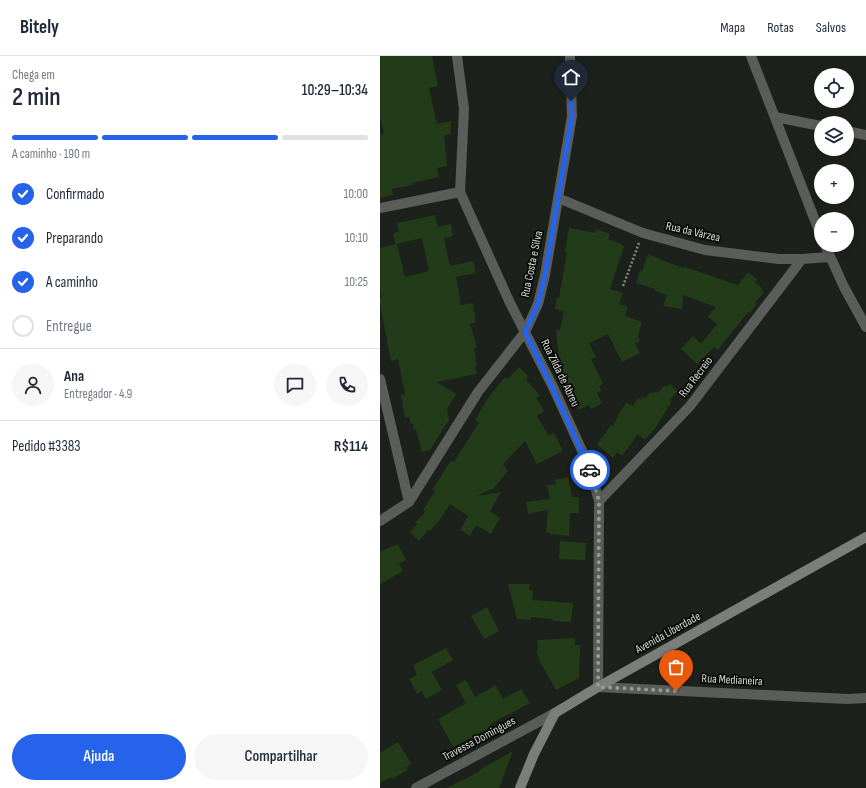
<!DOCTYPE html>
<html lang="pt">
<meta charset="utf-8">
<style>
:root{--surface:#fff;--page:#f6f6f7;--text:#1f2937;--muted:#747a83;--line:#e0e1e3;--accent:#2563eb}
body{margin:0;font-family:"Sofia Sans Condensed",sans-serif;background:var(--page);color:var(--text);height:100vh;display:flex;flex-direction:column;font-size:15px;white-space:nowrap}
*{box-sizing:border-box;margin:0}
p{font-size:13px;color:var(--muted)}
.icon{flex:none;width:22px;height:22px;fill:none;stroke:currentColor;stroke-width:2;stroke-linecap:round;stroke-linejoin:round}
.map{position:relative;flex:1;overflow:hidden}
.drawer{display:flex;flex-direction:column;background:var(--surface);width:380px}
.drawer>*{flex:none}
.controls{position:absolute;left:434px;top:12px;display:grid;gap:8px}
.controls a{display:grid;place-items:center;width:40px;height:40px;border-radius:50%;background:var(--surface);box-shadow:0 2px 6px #0003;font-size:20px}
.pin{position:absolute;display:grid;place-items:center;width:34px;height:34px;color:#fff;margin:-41px -17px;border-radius:50% 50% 50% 0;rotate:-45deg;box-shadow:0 0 4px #0007}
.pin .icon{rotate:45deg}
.courier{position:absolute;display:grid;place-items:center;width:40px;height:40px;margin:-20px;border:3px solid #2563eb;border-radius:50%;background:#fff;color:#222;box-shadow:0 1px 5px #0007}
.head em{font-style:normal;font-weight:600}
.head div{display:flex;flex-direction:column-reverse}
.head{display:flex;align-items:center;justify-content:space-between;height:68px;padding:0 12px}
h1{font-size:26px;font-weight:600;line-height:30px}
.bar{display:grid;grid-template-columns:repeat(4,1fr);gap:6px 4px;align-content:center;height:48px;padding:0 12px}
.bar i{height:5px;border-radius:3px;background:var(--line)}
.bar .active{background:var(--accent)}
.bar p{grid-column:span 4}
.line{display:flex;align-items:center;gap:10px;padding:0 12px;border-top:1px solid var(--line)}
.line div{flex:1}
.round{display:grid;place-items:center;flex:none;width:42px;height:42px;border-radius:21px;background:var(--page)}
ol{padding:0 12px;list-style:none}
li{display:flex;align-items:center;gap:12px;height:44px}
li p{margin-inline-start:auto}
li .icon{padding:4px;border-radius:50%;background:var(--accent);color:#fff;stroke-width:4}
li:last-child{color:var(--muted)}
li i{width:22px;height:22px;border:2px solid var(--line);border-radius:50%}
.action{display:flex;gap:8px;margin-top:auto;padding:8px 12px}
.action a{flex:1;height:46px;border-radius:24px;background:var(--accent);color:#fff;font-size:16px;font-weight:600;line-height:46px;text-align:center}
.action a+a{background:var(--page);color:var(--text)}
header{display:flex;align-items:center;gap:24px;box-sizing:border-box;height:56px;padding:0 20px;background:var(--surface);border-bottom:1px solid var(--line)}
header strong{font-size:19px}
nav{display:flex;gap:22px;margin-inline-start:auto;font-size:14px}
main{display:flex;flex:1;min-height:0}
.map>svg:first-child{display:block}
</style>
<header>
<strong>Bitely</strong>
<nav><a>Mapa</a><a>Rotas</a><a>Salvos</a></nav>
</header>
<main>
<section class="drawer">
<div class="head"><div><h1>2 min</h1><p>Chega em</p></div><em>10:29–10:34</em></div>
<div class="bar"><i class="active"></i><i class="active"></i><i class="active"></i><i></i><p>A caminho · 190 m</p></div>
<ol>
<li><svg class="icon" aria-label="check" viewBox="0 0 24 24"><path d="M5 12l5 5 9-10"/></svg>Confirmado<p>10:00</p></li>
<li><svg class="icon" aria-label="check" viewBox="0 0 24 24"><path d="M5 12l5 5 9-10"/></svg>Preparando<p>10:10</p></li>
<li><svg class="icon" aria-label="check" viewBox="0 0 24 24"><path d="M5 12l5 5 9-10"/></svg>A caminho<p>10:25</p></li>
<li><i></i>Entregue</li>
</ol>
<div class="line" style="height:72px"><a class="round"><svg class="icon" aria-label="person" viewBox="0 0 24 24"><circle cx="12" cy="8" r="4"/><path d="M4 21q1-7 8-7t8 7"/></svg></a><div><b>Ana</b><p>Entregador · 4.9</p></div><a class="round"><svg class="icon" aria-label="chat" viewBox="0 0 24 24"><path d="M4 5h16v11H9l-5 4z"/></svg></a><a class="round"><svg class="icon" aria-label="phone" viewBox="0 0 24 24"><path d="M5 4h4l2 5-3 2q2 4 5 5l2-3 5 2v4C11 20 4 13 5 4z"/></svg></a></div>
<div class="line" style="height:52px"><div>Pedido #3383</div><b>R$114</b></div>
<div class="action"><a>Ajuda</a><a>Compartilhar</a></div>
</section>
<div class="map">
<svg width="486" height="732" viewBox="0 0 486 732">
<rect width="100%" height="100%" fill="#1d211b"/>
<!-- building -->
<path fill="#223b19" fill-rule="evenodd" d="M0,0H52L58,30L49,32L57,68L71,65V78L64,80L67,110L57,112L59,121L32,127L33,129L12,133L13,139L0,142V79L4,78L0,61Z
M55,159L58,171L71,168L73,180L64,182L70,210L93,205L96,217L76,221L81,249L93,247L96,267L90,268L97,291L94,292L97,309L95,310L97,318L57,326L76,338L67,353L69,364L50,394L42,396L36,374H34L33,368H31L29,361L25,362L21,339L25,338L18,303L11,305L8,290L0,248V242H2L0,232V192L16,188L13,177L19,176L17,167ZM42,182L49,215L25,221L17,188Z
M189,172L215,177L216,173L230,178L228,183L242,188V189L244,190L230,233L243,237L239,248L248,251L245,260L262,266L258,280L260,285L255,287L260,297L242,306L228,278L209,287L216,301L211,303L223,328L219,330L221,335L217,337L222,347L211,353L209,349L198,354L189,334L185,337L170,305L179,301L176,274H180L184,255L175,253L177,242H179L187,196H185Z
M268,198L281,203V204L304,212L305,211L358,229L368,216L377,223L375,226L383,233L382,235L384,236L375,247L377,248L370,257L368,256L338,294L334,291L317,308L301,293L313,280L321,288L337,268L328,261L336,251L303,239L302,253L283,250L287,239L275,235V233L256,227L260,214L262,215Z
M139,311L148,320L146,323L160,340L156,342L164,355L157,360L169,380L174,377L183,395L157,408L145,385L123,408L128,415L114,432L97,440L121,436L110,455L120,462L111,478L96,469L90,480L80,474L88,460L70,448L59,465L50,475L48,474L39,485L30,476L37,468L35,467L46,455L43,454L55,435L52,434L71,404L74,406L99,366L95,364L108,342L125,321L128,323Z
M290,328L297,335L290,344L292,345L276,371L265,384L258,378L242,400L237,396L233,402L217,388L232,368L233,371L239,357L246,347L253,350L258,342L261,344L263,340L265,342L271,336L274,337L276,335L278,337L285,329L287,331Z
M188,421L192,441H198L199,444V457H190L189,480L170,478V477H166L168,454L148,458L146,446L170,443L167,429L176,428L175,424Z
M180,485L206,487L205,504L179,503Z
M18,488L26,504L19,508L23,515L0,528V496Z
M128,528H150L149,534H153L152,544L193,547L191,566L173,565L172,563L151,561V564L137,563Z
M107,551L119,575L104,583L91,560Z
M195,582V589H200L199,622L176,634L162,609H161L156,594H158L157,584Z
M66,592L73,604L52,616L62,634L46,643L42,635L37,638L29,623L37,619L33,609Z
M86,624L95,641L116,629L123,643L141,633L150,647L110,668L111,671L73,691L58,663L86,647L76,629Z
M18,686L31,707L26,712L28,714L12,723L11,721L0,727V697Z
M133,695L119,732H67L100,715L99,714Z"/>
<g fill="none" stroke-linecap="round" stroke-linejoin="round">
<!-- path -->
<path stroke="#838681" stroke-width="2.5" stroke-dasharray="2 2" stroke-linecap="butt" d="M243,230L259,187"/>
<!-- minor -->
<path stroke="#5a5d59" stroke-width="10" d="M77,0L84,53L80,136
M371,0L441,180
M395,61L441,70
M467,75L486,79
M178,142L263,177L325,194L399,203H422L449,201
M445,189L464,231L486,271
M0,323L29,446
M219,445L310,350L422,203
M0,465L29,446L98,336L145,276L158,248L165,219L192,60L190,0
M218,631L468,643L486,642
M36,732L175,657"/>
<!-- tertiary -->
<path stroke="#5a5d59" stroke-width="10" d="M0,152L80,136L130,247L173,331L209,410L219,445L218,631"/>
<!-- secondary -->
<path stroke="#7b7f7a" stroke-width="10" d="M140,732L154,698L175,657L218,631L486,481"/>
</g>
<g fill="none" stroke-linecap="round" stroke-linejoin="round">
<!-- done -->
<path stroke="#989b96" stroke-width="4" stroke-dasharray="0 7.2" d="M210,414L219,445L218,631L296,635"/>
<!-- route -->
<path stroke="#2563eb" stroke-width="5" d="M191,45L192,60L165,219L158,248L145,276L172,331L210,414"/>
</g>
<g text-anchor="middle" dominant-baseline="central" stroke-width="3.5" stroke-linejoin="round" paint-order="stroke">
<!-- street labels -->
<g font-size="12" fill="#daddd9" stroke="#080a08">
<text transform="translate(313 176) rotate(13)">Rua da Várzea</text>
<text transform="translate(152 208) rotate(-78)">Rua Costa e Silva</text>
<text transform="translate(180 317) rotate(64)">Rua Zilda de Abreu</text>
<text transform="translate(316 321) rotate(-53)">Rua Recreio</text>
<text transform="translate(288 577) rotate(-29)">Avenida Liberdade</text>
<text transform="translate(352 624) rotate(3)">Rua Medianeira</text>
<text transform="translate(99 683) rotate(-28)">Travessa Domingues</text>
</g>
</g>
</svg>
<div class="controls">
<a><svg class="icon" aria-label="locate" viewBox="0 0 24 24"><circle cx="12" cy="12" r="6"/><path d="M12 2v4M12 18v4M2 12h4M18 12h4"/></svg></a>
<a><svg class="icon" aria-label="layers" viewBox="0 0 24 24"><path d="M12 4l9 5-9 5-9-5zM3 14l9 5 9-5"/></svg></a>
<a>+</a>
<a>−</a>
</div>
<div class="pin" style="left:296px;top:635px;background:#ea580c"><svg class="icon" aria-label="bag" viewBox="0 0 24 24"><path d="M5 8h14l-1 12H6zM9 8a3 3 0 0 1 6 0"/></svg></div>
<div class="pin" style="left:191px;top:45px;background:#1f2937"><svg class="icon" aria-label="home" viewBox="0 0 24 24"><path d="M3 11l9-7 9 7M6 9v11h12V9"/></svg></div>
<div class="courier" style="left:210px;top:414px"><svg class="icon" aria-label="car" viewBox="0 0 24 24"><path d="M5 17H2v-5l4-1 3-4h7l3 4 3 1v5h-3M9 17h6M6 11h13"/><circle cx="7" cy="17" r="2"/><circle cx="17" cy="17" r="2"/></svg></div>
</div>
</main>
